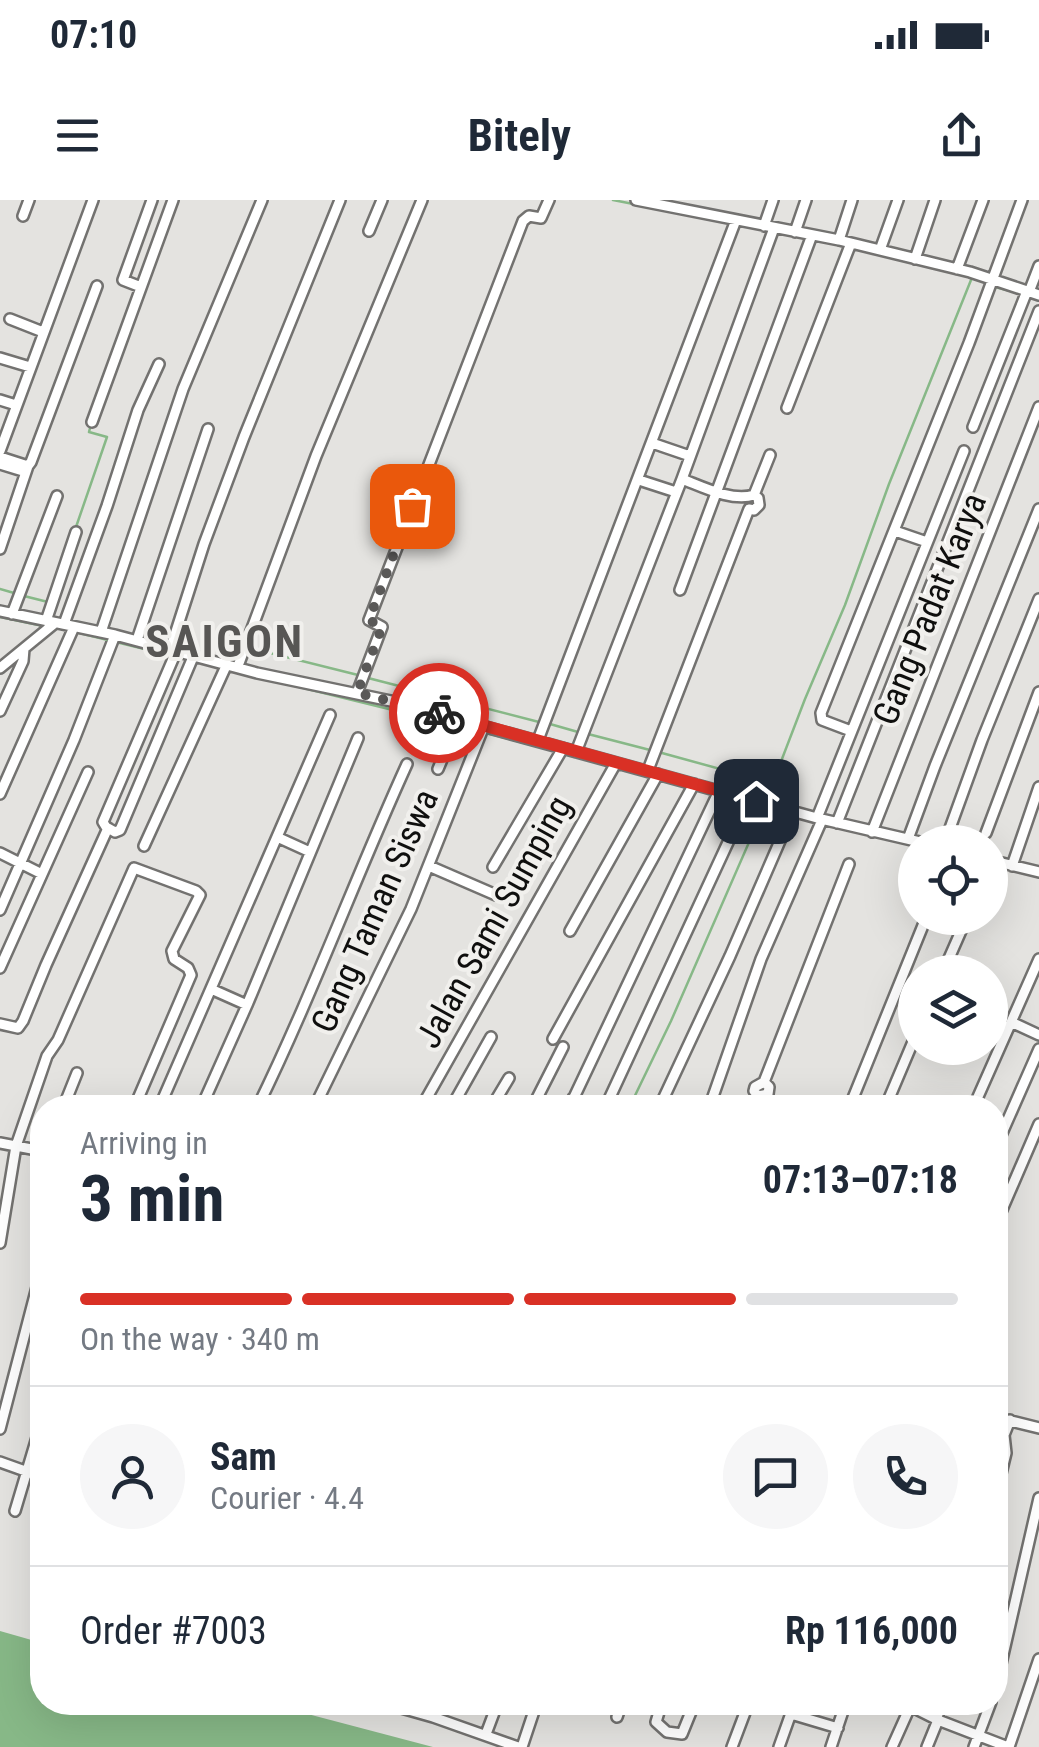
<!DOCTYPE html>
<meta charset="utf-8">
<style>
:root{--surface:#fff;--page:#f6f6f7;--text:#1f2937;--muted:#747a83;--line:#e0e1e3;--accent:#d93025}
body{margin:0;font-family:"Roboto Condensed",sans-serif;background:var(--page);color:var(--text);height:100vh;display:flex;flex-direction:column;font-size:38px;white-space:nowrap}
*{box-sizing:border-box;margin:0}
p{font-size:32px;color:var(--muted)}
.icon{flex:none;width:55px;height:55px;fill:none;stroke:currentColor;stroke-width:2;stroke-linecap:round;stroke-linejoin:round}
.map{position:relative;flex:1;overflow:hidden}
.side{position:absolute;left:30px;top:895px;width:978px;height:620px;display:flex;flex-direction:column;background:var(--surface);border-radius:40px;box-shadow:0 10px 40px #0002}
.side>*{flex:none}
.tools{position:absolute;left:898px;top:625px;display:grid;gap:20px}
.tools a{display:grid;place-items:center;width:110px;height:110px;border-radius:50%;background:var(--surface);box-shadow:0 10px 40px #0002;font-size:50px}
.pin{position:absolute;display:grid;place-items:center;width:85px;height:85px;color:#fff;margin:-42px;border-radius:20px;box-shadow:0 5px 15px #0006}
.courier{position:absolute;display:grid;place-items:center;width:100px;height:100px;margin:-50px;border:8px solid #d93025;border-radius:50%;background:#fff;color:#222;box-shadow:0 2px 12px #0007}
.summary em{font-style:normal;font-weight:700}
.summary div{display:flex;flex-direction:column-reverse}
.summary{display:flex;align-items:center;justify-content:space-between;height:170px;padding:0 50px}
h1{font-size:65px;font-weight:700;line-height:75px}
.bar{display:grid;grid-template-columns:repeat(4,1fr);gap:15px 10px;align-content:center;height:120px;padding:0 50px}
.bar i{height:12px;border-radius:8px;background:var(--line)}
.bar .selected{background:var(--accent)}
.bar p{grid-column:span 4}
.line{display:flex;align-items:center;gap:25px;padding:0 50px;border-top:2px solid var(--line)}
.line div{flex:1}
.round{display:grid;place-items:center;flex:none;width:105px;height:105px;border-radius:52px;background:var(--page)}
.status{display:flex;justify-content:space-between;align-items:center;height:70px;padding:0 50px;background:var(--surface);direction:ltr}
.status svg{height:28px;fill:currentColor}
header{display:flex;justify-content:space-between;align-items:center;height:130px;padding:0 50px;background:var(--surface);font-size:45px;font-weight:700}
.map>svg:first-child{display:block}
</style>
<div class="status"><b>07:10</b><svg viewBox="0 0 49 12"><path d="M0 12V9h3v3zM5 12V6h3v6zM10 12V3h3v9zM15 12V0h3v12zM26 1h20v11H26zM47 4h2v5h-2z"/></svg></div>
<header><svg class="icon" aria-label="menu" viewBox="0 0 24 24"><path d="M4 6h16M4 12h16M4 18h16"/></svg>Bitely<svg class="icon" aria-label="share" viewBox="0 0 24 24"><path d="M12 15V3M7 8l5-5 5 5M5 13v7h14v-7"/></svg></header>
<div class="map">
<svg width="1039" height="1547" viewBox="0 0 1039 1547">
<rect width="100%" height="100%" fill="#e4e3e0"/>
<!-- water -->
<path fill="#87b887" d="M0,1431L42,1443V1502L266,1503L433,1547H0Z"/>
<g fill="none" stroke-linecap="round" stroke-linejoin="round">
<!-- stream -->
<path stroke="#87b887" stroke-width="2.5" d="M613,0L679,13
M995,87L1022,94
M4,254L17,219
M76,327L107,237L89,232L91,224
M0,389L14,393
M24,396L48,402
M0,417L48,427
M75,432L169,455
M213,438L240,445
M250,448L358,475
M368,478L539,522
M287,484L454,525
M550,524L578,532
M462,527L478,531
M486,533L555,551
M588,534L650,550
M662,553L771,583
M565,554L608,565
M619,568L650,577
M660,580L686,587
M767,598L805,499L845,405L889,284L971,80
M629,908L671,821L764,608"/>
<!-- minor casing -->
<g stroke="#737270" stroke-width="14">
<path id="minor" d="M636,0L839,40L970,72L1039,95
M23,16L29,0
M764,26L773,0
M369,31L382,0
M795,32L806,0
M839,40L852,0
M880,50L898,0
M915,59L935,0
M957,69L983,0
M141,87L123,80L152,0
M1029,92L1039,66
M10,119L43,132
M0,158L30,167
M0,200L16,205
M787,208L851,43
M92,222L173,0
M973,227L1027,91
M652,243L690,256
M0,251L93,0
M0,257L28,266L31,262L97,86
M0,264L26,272
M682,279C703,287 732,302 754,295
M639,280L676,292
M895,331L927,342
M0,349L28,266
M680,390L812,35
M0,411L115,435L257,473L391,501L817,618L920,642
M12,414L57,296
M46,421L76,332
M64,424L107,306L138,210L159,164
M101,432L183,189L262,0
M137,440L208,229
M170,450L204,344L244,237L340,0
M176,452L103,622L106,627L115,632L120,630L193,457
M238,466L316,256L422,0
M0,468L55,423
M357,493L382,427L369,420L523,21L529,16L541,18L549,0
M0,511L23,461L24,449
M851,531L822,520L821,513L969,143L1022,0
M538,540L736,20
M576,552L682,279L774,28
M438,569L459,519
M648,570L749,309L754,310L759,305L758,298L754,295L770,255
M0,594L74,427
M817,618L964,251
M837,623L1039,111
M872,632L1039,207
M986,633L1039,492
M277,637L310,652
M908,639L935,566L1039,309
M945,642L982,540L1039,399
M144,646L227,464
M0,653L42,674
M990,660L1039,672
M429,666L496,695
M1012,666L1039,587
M493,667L563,548
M0,710L74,540L115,435
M570,731L658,574
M0,768L88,572
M943,772L961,731
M211,789L247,805
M1011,822L1039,835
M0,824L18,828L23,821L46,765L108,628
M553,839L694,584
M764,882L769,887L768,894L758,896L754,891L755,887L764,882L849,664
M573,898L601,908
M63,908L77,873
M159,908L330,515
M201,908L247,805L358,538
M257,908C312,796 355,678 407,564
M314,908L411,709L484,526
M421,908L616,563
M451,908L491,837
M491,908L509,878
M532,908L563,847
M569,908L719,591
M605,908L743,610
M659,908L730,756L793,611
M709,908L761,759L822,620
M849,908L926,718
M885,908L915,837
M973,908L1039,759
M0,943L42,951
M995,949L1039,849
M995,1026L1039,924
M0,1043L16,946L47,856L58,840L134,668L196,691L200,695L172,751L174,759L188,768L191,775L134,908
M995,1217L1039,1228
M0,1229L42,1068
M995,1244L1001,1218
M0,1262L42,1277
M995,1298L1006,1253L1004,1235L1010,1220
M15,1311L41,1224
M38,1374L42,1352
M995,1490L1039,1298
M380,1502L433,1517
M439,1502L433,1517L518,1547
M662,1502L656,1522L667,1532L682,1534L695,1502
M902,1502L938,1520L1008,1547
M791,1514L838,1528
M617,1517L622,1502
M936,1519L943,1502
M486,1534L498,1502
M522,1547L537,1502
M732,1547L749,1502
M779,1547L795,1502
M831,1547L846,1502
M892,1547L910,1507
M927,1547L938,1520
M974,1547L991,1502
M1009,1547L1039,1459"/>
</g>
<!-- minor -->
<use href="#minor" stroke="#fff" stroke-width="9"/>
</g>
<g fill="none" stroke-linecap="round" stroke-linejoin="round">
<!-- done -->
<path stroke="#5a5958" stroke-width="10" stroke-dasharray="0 18" d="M412,306L369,420L382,427L357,493L439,513"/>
<!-- route -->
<path stroke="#d93025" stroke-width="12" d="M439,513L756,601"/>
</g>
<g text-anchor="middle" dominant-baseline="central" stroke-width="8" stroke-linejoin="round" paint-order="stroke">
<!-- street labels -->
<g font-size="35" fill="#0f0f0e" stroke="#f1f0ed">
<text transform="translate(930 409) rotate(-68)">Gang Padat Karya</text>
<text transform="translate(375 711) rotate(-66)">Gang Taman Siswa</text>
<text transform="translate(494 722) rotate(-61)">Jalan Sami Sumping</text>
</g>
<!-- district labels -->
<g font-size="45" font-weight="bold" letter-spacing="2.5" fill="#575654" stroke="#f1f0ed">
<text x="225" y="441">SAIGON</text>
</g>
</g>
</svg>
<div class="tools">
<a><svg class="icon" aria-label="locate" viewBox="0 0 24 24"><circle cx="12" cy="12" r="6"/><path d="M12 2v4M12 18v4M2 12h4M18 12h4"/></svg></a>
<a><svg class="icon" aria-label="layers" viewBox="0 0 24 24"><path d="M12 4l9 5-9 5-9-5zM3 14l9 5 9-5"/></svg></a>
</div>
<div class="pin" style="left:412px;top:306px;background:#ea580c"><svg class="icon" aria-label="bag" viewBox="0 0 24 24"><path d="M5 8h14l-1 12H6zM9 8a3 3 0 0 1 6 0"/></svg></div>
<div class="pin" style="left:756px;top:601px;background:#1f2937"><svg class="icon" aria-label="home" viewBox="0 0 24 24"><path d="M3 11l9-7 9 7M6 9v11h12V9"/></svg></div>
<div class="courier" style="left:439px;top:513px"><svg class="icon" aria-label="bike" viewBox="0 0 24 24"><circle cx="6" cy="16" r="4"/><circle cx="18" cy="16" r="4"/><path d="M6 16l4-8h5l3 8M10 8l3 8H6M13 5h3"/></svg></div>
<section class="side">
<div class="summary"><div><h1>3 min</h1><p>Arriving in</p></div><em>07:13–07:18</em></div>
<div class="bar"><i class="selected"></i><i class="selected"></i><i class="selected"></i><i></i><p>On the way · 340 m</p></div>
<div class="line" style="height:180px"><a class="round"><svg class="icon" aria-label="person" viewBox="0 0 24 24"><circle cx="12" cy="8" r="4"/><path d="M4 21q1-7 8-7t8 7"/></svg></a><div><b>Sam</b><p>Courier · 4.4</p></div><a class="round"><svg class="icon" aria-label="chat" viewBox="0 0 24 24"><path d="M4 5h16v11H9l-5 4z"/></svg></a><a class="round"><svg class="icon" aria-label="phone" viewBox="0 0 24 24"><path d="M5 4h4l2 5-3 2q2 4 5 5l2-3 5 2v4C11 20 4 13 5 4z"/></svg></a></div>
<div class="line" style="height:130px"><div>Order #7003</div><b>Rp 116,000</b></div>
</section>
</div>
